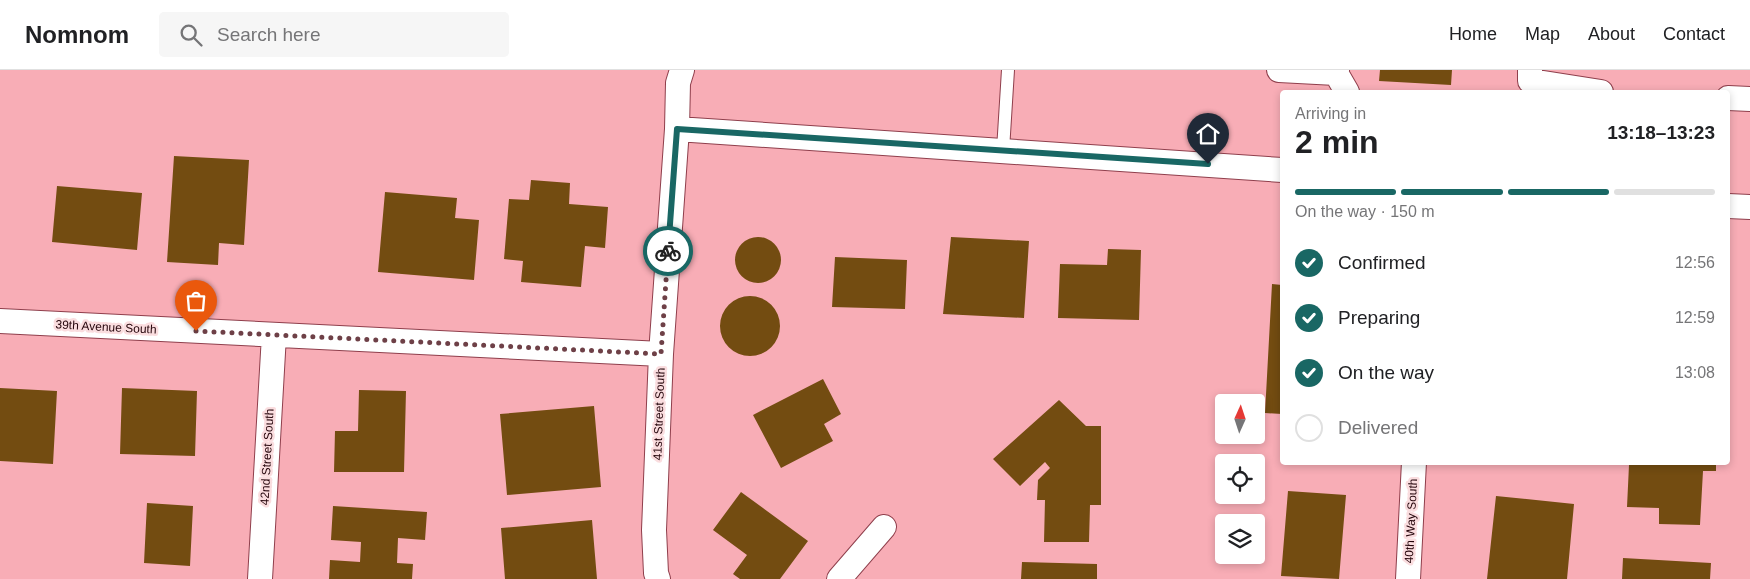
<!DOCTYPE html>
<meta charset="utf-8">
<style>
:root{--surface:#fff;--page:#f6f6f6;--text:#202124;--muted:#757577;--line:#e0e0e0;--accent:#196764}
body{margin:0;font-family:Helvetica,sans-serif;background:var(--page);color:var(--text);height:100vh;display:flex;flex-direction:column;font-size:19px;white-space:nowrap}
*{box-sizing:border-box;margin:0}
p{font-size:16px;color:var(--muted)}
.icon{flex:none;width:28px;height:28px;fill:none;stroke:currentColor;stroke-width:2;stroke-linecap:round;stroke-linejoin:round}
.map{position:relative;flex:1;overflow:hidden}
.drawer{position:absolute;left:1280px;top:20px;width:450px;height:375px;display:flex;flex-direction:column;background:var(--surface);border-radius:5px;box-shadow:0 2px 8px #0003}
.drawer>*{flex:none}
.needle{width:32px;rotate:3deg}
.controls{position:absolute;left:1215px;top:324px;display:grid;gap:10px}
.controls a{display:grid;place-items:center;width:50px;height:50px;border-radius:5px;background:var(--surface);box-shadow:0 2px 8px #0003;font-size:25px}
.pin{position:absolute;display:grid;place-items:center;width:42px;height:42px;color:#fff;margin:-51px -21px;border-radius:50% 50% 50% 0;rotate:-45deg;box-shadow:0 0 5px #0007}
.pin .icon{rotate:45deg}
.courier{position:absolute;display:grid;place-items:center;width:50px;height:50px;margin:-25px;border:4px solid #196764;border-radius:50%;background:#fff;color:#222;box-shadow:0 1px 6px #0007}
.headline em{font-style:normal;font-weight:700}
.headline div{display:flex;flex-direction:column-reverse}
.headline{display:flex;align-items:center;justify-content:space-between;height:85px;padding:0 15px}
h1{font-size:32px;font-weight:700;line-height:38px}
.bar{display:grid;grid-template-columns:repeat(4,1fr);gap:8px 5px;align-content:center;height:60px;padding:0 15px}
.bar i{height:6px;border-radius:4px;background:var(--line)}
.bar .selected{background:var(--accent)}
.bar p{grid-column:span 4}
ol{padding:0 15px;list-style:none}
li{display:flex;align-items:center;gap:15px;height:55px}
li p{margin-inline-start:auto}
li .icon{padding:5px;border-radius:50%;background:var(--accent);color:#fff;stroke-width:4}
li:last-child{color:var(--muted)}
li i{width:28px;height:28px;border:2px solid var(--line);border-radius:50%}
header{display:flex;align-items:center;gap:30px;box-sizing:border-box;height:70px;padding:0 25px;background:var(--surface);border-bottom:1px solid var(--line)}
header strong{font-size:24px}
nav{display:flex;gap:28px;margin-inline-start:auto;font-size:18px}
.search{width:350px;height:45px;background:var(--page);display:flex;align-items:center;gap:12px;box-sizing:border-box;padding:0 18px;border-radius:5px;color:var(--muted);font-size:19px}
.map>svg:first-child{display:block}
</style>
<header>
<strong>Nomnom</strong>
<div class="search"><svg class="icon" aria-label="search" viewBox="0 0 24 24"><circle cx="10" cy="10" r="6"/><path d="M15 15l6 6"/></svg>Search here</div>
<nav><a>Home</a><a>Map</a><a>About</a><a>Contact</a></nav>
</header>
<div class="map">
<svg width="1750" height="509" viewBox="0 0 1750 509">
<rect width="100%" height="100%" fill="#f8adb6"/>
<!-- building -->
<path fill="#734c11" d="M1380,0H1452L1451,15L1379,11Z
M174,86L249,90L244,175L219,173L218,195L167,192Z
M531,110L570,113L569,134L608,137L605,178L585,176L581,217L521,212L523,191L504,189L509,129L529,130Z
M57,116L142,123L137,180L52,172Z
M385,122L457,128L455,148L479,150L474,210L378,202Z
M735 190a23 23 0 1 1 46 0a23 23 0 1 1-46 0Z
M951,167L1029,171L1024,248L943,244Z
M1108,179L1141,180L1139,250L1058,248L1060,194L1107,195Z
M835,187L907,190L905,239L832,237Z
M1272,214L1282,215V344L1265,343Z
M720 256a30 30 0 1 1 60 0a30 30 0 1 1-60 0Z
M823,309L841,344L824,354L833,371L781,398L753,345Z
M0,318L57,321L53,394L0,391Z
M122,318L197,321L195,386L120,384Z
M359,320L406,321L404,402H334L335,361H358Z
M1059,330L1086,356H1101V435H1090L1089,472H1044L1045,430H1037L1038,410L1050,398L1045,392L1020,416L993,389Z
M594,336L601,417L507,425L500,344Z
M1608,392H1716V401H1703L1700,455L1659,454V438L1627,437L1629,395L1608,394Z
M1288,421L1346,425L1339,509L1281,506Z
M741,422L808,471L780,509H740L733,504L747,485L713,460Z
M1496,426L1574,434L1567,509H1487Z
M147,433L193,436L190,496L144,493Z
M333,436L427,442L425,470L398,468L397,493L413,494L412,509H329L330,490L360,492L361,472L331,470Z
M592,450L597,509H505L501,458Z
M1623,488L1711,493L1710,509H1622Z
M1022,492L1097,494V509H1021Z"/>
<g fill="none" stroke-linecap="round" stroke-linejoin="round">
<!-- service casing -->
<g stroke="#8f3f4c" stroke-width="14">
<path id="service" d="M1003,80L1008,0"/>
</g>
<!-- minor casing -->
<g stroke="#8f3f4c" stroke-width="26">
<path id="minor" d="M1279,0L1336,3
M1337,0L1336,3L1347,22
M1530,0V11L1601,22
M1728,28L1750,29
M677,59L1282,100
M1728,136L1750,137
M0,251L661,284
M260,509L274,265
M658,509L656,503L654,460L661,284L677,59L678,13L682,0
M839,509L884,457
M1408,509L1414,392"/>
</g>
<!-- service -->
<use href="#service" stroke="#fff" stroke-width="12"/>
<!-- minor -->
<use href="#minor" stroke="#fff" stroke-width="24"/>
</g>
<g fill="none" stroke-linecap="round" stroke-linejoin="round">
<!-- done -->
<path stroke="#6e4047" stroke-width="5" stroke-dasharray="0 9" d="M196,261L661,284L668,181"/>
<!-- route -->
<path stroke="#196764" stroke-width="6" d="M668,181L677,59L1208,94"/>
</g>
<g text-anchor="middle" dominant-baseline="central" stroke-width="5" stroke-linejoin="round" paint-order="stroke">
<!-- street labels -->
<g font-size="12" fill="#24050b" stroke="#fadddf">
<text transform="translate(106 257) rotate(3)">39th Avenue South</text>
<text transform="translate(659 344) rotate(-88)">41st Street South</text>
<text transform="translate(267 387) rotate(-87)">42nd Street South</text>
<text transform="translate(1411 451) rotate(-87)">40th Way South</text>
</g>
</g>
</svg>
<div class="controls">
<a><svg class="needle" viewBox="-14 -14 28 28"><path d="M0-13l5 13h-10z" fill="#e53935"/><path d="M0 13l5-13h-10z" fill="#757577"/></svg></a>
<a><svg class="icon" aria-label="locate" viewBox="0 0 24 24"><circle cx="12" cy="12" r="6"/><path d="M12 2v4M12 18v4M2 12h4M18 12h4"/></svg></a>
<a><svg class="icon" aria-label="layers" viewBox="0 0 24 24"><path d="M12 4l9 5-9 5-9-5zM3 14l9 5 9-5"/></svg></a>
</div>
<div class="pin" style="left:196px;top:261px;background:#ea580c"><svg class="icon" aria-label="bag" viewBox="0 0 24 24"><path d="M5 8h14l-1 12H6zM9 8a3 3 0 0 1 6 0"/></svg></div>
<div class="pin" style="left:1208px;top:94px;background:#1f2937"><svg class="icon" aria-label="home" viewBox="0 0 24 24"><path d="M3 11l9-7 9 7M6 9v11h12V9"/></svg></div>
<div class="courier" style="left:668px;top:181px"><svg class="icon" aria-label="bike" viewBox="0 0 24 24"><circle cx="6" cy="16" r="4"/><circle cx="18" cy="16" r="4"/><path d="M6 16l4-8h5l3 8M10 8l3 8H6M13 5h3"/></svg></div>
<section class="drawer">
<div class="headline"><div><h1>2 min</h1><p>Arriving in</p></div><em>13:18–13:23</em></div>
<div class="bar"><i class="selected"></i><i class="selected"></i><i class="selected"></i><i></i><p>On the way · 150 m</p></div>
<ol>
<li><svg class="icon" aria-label="check" viewBox="0 0 24 24"><path d="M5 12l5 5 9-10"/></svg>Confirmed<p>12:56</p></li>
<li><svg class="icon" aria-label="check" viewBox="0 0 24 24"><path d="M5 12l5 5 9-10"/></svg>Preparing<p>12:59</p></li>
<li><svg class="icon" aria-label="check" viewBox="0 0 24 24"><path d="M5 12l5 5 9-10"/></svg>On the way<p>13:08</p></li>
<li><i></i>Delivered</li>
</ol>
</section>
</div>
